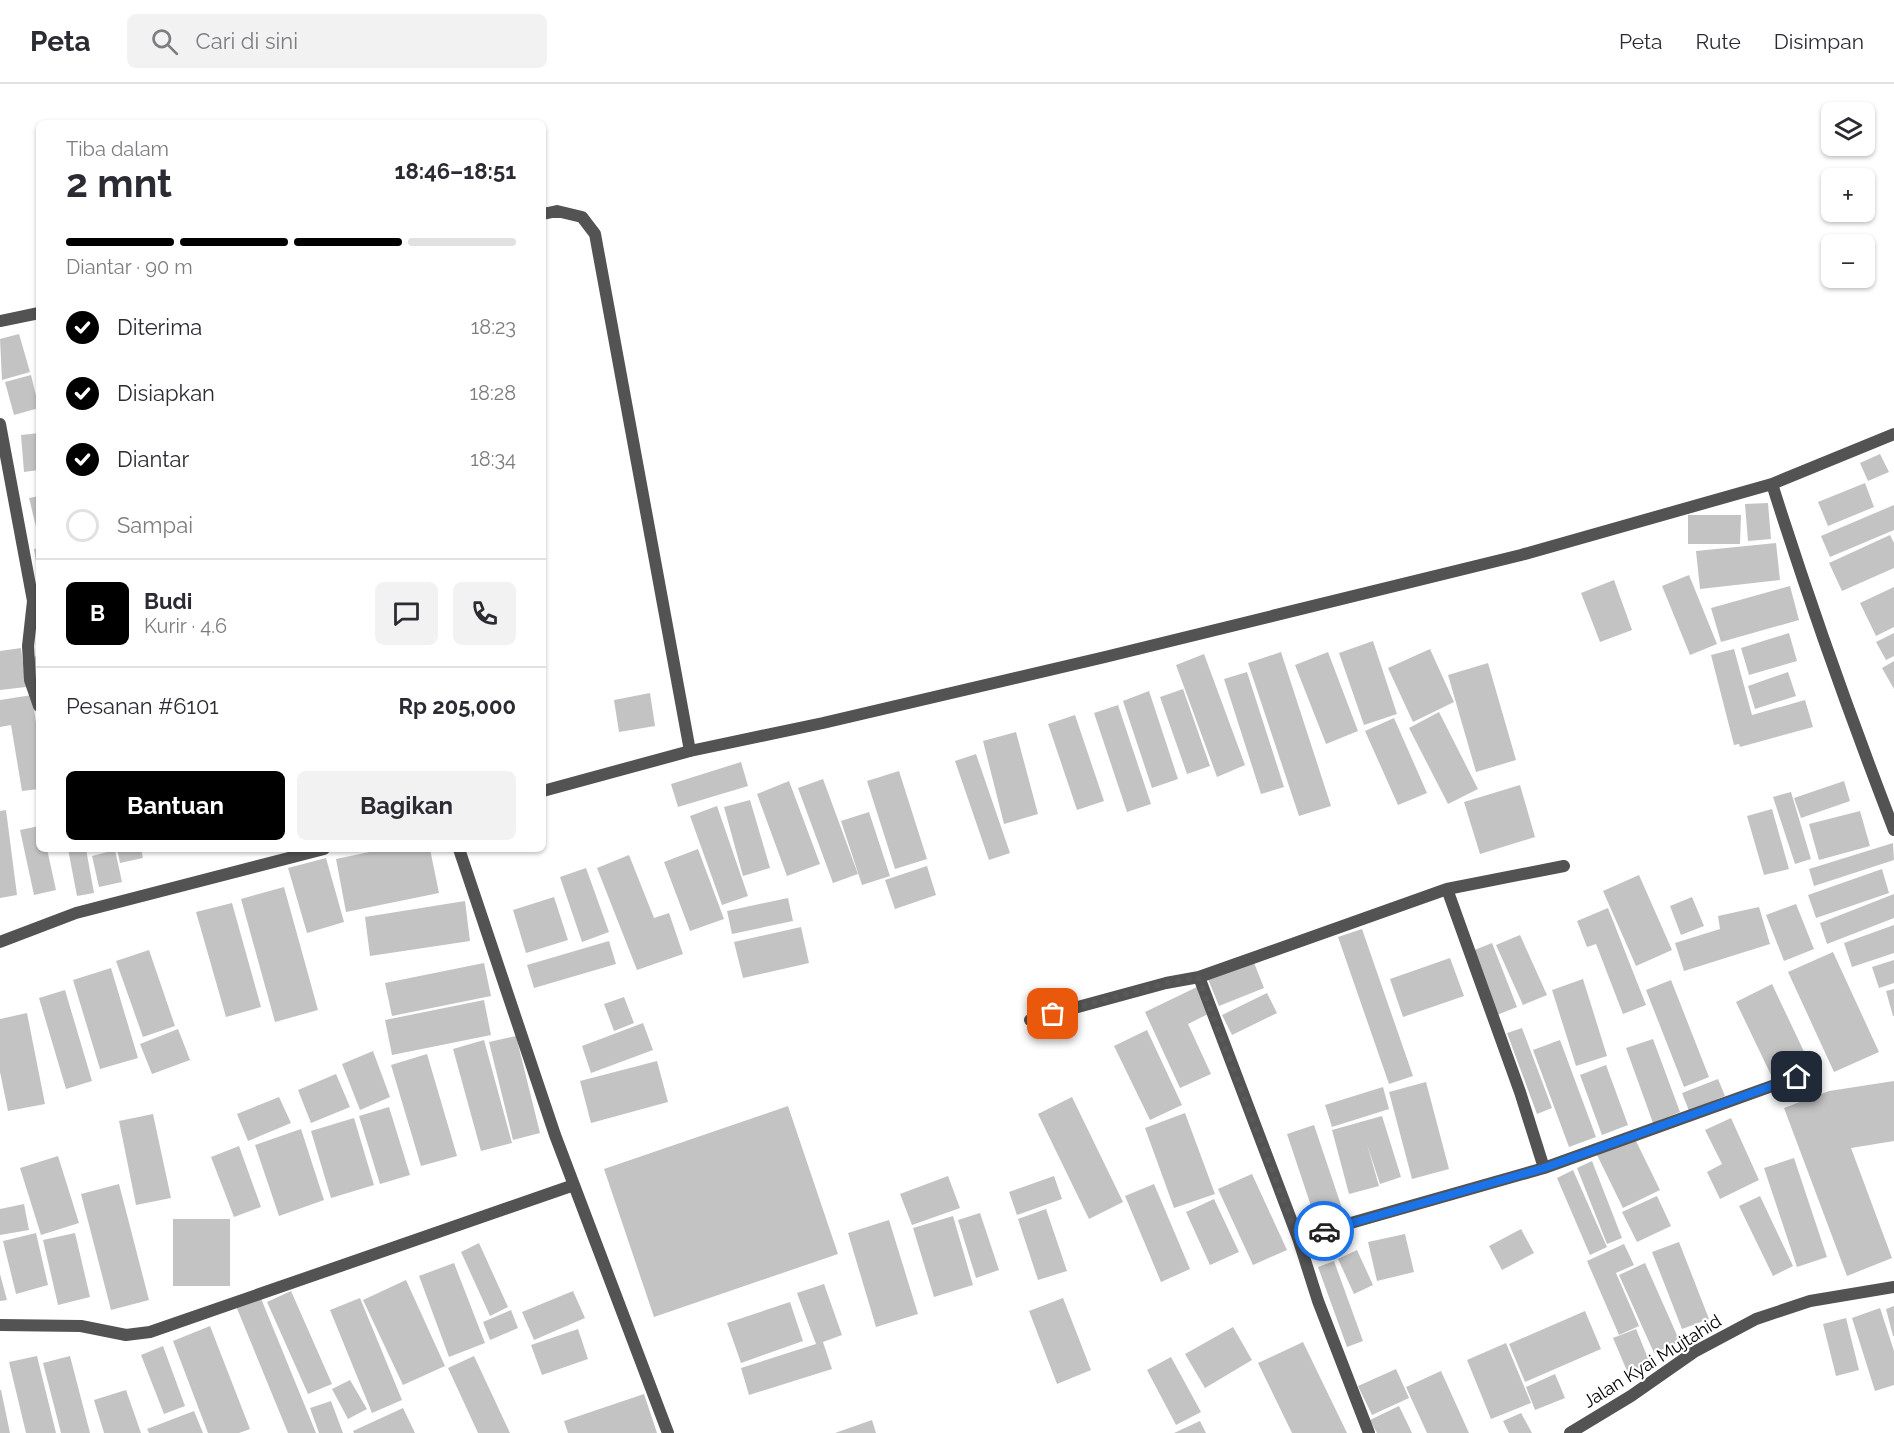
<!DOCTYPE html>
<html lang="id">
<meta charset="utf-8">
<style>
:root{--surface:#fff;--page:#f2f2f3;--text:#2b2b33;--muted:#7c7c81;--line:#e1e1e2;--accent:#000}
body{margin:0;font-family:Raleway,sans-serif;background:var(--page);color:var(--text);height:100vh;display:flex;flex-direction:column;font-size:22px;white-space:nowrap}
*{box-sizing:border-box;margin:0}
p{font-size:20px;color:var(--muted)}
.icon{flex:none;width:33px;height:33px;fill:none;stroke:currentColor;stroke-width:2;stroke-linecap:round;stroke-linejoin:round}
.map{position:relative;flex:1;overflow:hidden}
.side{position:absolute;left:36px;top:36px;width:510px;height:732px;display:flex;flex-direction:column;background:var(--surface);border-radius:9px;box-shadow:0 2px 4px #0004}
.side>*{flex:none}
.controls{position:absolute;left:1821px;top:18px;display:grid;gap:12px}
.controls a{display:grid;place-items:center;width:54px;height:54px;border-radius:9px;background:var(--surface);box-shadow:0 2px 4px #0004;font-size:30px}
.pin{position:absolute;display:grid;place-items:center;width:51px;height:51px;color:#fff;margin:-26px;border-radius:12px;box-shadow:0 3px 9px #0006}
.courier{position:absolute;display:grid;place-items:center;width:60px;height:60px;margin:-30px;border:4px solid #1a73e8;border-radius:50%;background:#fff;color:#222;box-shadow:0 2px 8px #0007}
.head em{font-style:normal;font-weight:700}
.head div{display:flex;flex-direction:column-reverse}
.head{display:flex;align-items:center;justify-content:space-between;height:102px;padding:0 30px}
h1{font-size:39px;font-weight:700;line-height:45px}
.bar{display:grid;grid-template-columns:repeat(4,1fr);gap:9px 6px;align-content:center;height:72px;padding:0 30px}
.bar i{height:8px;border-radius:4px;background:var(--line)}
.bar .active{background:var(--accent)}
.bar p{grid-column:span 4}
.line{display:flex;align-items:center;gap:15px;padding:0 30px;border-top:2px solid var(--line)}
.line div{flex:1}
.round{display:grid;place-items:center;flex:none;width:63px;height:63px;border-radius:9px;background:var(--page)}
ol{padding:0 30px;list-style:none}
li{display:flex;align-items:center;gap:18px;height:66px}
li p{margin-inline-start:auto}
li .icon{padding:6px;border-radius:50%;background:var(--accent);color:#fff;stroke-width:4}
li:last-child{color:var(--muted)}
li i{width:33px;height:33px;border:3px solid var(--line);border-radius:50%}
.button{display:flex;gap:12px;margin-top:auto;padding:12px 30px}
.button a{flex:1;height:69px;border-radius:9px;background:var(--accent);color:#fff;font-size:24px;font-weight:700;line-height:69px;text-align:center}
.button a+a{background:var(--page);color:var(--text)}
header{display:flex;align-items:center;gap:36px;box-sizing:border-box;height:84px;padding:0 30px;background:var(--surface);border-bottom:2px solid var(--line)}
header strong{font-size:28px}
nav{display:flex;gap:33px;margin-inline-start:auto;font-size:21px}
.search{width:420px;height:54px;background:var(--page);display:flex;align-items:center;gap:15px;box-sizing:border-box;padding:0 21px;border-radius:9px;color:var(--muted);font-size:22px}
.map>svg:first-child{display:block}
</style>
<header>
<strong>Peta</strong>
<div class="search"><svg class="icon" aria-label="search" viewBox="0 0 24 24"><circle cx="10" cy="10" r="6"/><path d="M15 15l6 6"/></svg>Cari di sini</div>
<nav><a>Peta</a><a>Rute</a><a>Disimpan</a></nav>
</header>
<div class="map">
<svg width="1894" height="1349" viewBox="0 0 1894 1349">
<rect width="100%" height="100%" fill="#fff"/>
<!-- building -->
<path fill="#c3c3c3" d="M19,250L30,288L2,296L0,255Z
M31,291L39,324L14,331L5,298Z
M39,349V386L24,388L21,351Z
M1880,370L1889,388L1868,397L1860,379Z
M1865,399L1874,423L1828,442L1818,418Z
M39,412V451H38L29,414Z
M1768,419L1771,455L1748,457L1745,420Z
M1894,421V446L1830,473L1821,452Z
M1688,431H1741L1740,460H1688Z
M1890,451L1894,459V484L1842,507L1829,479Z
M1776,459L1780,496L1700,505L1696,467Z
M39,464V490H38L34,465Z
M1689,491L1717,560L1690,571L1662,502Z
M1614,496L1632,546L1600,558L1581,509Z
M1790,502L1799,536L1721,558L1711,524Z
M1894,503V543L1876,552L1860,519Z
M1789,549L1797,577L1749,591L1741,564Z
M1894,549V572L1886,576L1876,558Z
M1373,557L1397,630L1364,641L1339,569Z
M21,564L26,603L0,606V567Z
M1430,565L1454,618L1413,638L1388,584Z
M1734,565L1752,631L1805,616L1813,643L1740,663L1739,660L1734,661L1711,571Z
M1281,568L1331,722L1299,732L1248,579Z
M1328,568L1358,647L1326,660L1295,581Z
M1204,570L1245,681L1217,693L1176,581Z
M39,572V594H33L31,573Z
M1894,577V605L1882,584Z
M1488,579L1516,676L1476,688L1448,591Z
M1247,588L1284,703L1261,710L1224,595Z
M1788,588L1796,612L1755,625L1748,602Z
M1183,605L1210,682L1187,690L1160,613Z
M1149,607L1178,695L1152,704L1123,617Z
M650,609L655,642L619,648L614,616Z
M32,611L39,660V705L22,707L11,641L0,643V616Z
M1118,621L1151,720L1127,728L1094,629Z
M1439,628L1478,705L1448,720L1409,644Z
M1075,631L1104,717L1077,726L1048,640Z
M1394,634L1427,709L1398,721L1365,647Z
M1016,648L1038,730L1004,740L983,657Z
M976,670L1010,769L989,776L955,677Z
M741,678L748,702L678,723L671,700Z
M899,687L927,775L895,785L867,697Z
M823,695L858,790L833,799L798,704Z
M789,697L820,780L787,792L757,710Z
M1844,697L1850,717L1801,734L1794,714Z
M1520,701L1535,753L1480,770L1464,718Z
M1791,708L1811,775L1795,780L1773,713Z
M750,716L770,784L743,792L724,723Z
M717,722L748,812L722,821L690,732Z
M1772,725L1789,785L1764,791L1747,732Z
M6,726L17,811L0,814V727Z
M1860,727L1870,762L1819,776L1809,740Z
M869,728L890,792L862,801L841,737Z
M39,742V765H47L56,806L34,811L20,746Z
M1893,759L1894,776L1814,802L1809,785Z
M68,765H86L94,809L77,812Z
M117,765H141L143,774L120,779Z
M384,765H430L439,809L346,828L336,775Z
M698,765L724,835L690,847L664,778Z
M115,766L122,798L99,803L92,772Z
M629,771L654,834L669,829L683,870L637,886L597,784Z
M326,774L344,838L307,849L288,784Z
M927,782L936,811L895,825L885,796Z
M586,784L609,848L582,858L560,793Z
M1882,785L1889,809L1816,834L1808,811Z
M1639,791L1672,866L1636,882L1603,807Z
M284,803L318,926L275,938L241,815Z
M1894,810V834L1827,860L1820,839Z
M554,813L568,856L526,869L513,826Z
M1692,813L1704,842L1681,851L1670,822Z
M788,814L793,837L732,850L727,827Z
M465,817L470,857L370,872L365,833Z
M232,819L261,923L226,933L196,828Z
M1796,820L1814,865L1784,877L1766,831Z
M1759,823L1770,860L1684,887L1675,859L1720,845L1718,832Z
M1608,824L1646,921L1623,930L1596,860L1587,863L1577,837Z
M1894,841V869L1852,883L1844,859Z
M801,843L809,879L743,894L734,858Z
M1362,845L1413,992L1389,1000L1338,853Z
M1520,851L1547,911L1523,921L1496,861Z
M609,857L616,880L534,904L527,881Z
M1492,859L1517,923L1497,931L1472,867Z
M149,866L175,942L143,953L116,877Z
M1833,868L1879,968L1834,988L1788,888Z
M1450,874L1464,912L1403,933L1390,895Z
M1253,876L1264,904L1219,922L1208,895Z
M1894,876V899L1879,904L1872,883Z
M484,879L491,912L392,932L385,899Z
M111,884L138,974L100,985L73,896Z
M1583,895L1607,972L1576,982L1552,906Z
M1671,896L1709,993L1684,1003L1646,906Z
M1772,900L1807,974L1771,991L1736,918Z
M1199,902L1212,928L1188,940L1211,990L1180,1004L1145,928Z
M1894,905V932H1893L1886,907Z
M65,906L92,997L66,1005L39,914Z
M1267,909L1277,929L1232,951L1222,931Z
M624,913L634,939L614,947L604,920Z
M484,916L491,951L392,971L385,936Z
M27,929L45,1020L8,1027L0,988V935Z
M643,939L653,966L591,989L582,962Z
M1522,944L1552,1024L1537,1030L1507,949Z
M178,945L190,976L152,990L140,960Z
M1147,946L1182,1021L1150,1036L1114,962Z
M516,952L540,1049L513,1056L489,958Z
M1653,955L1680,1028L1653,1039L1626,964Z
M484,956L512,1059L481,1067L453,965Z
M1560,956L1596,1053L1569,1063L1533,966Z
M373,967L390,1013L360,1026L342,980Z
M427,970L457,1072L421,1082L391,981Z
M657,977L668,1018L591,1039L580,997Z
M1606,981L1628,1041L1602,1051L1580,991Z
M336,990L350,1023L311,1039L298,1006Z
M1718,995L1725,1012L1689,1027L1682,1009Z
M1894,997V1057L1851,1064L1892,1174L1847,1192L1784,1024L1829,1007Z
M1426,998L1449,1085L1412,1095L1389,1008Z
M1383,1003L1389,1025L1332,1043L1325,1021Z
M279,1013L291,1039L248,1057L237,1030Z
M1072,1013L1123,1118L1089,1135L1038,1030Z
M788,1022L838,1170L654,1233L604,1085Z
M389,1023L410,1091L380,1100L359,1032Z
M1185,1029L1215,1110L1174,1124L1145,1044Z
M153,1030L171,1114L136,1121L119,1037Z
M1382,1032L1401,1093L1380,1100L1367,1060L1379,1102L1349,1110L1332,1046Z
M354,1034L374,1101L331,1114L311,1047Z
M1731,1034L1759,1096L1720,1115L1707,1088L1722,1080L1705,1046Z
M1314,1041L1344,1130L1317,1140L1287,1050Z
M301,1045L324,1116L279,1132L255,1061Z
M1634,1053L1660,1106L1623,1124L1597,1071Z
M239,1062L261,1123L234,1133L211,1073Z
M58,1072L79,1139L41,1151L20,1084Z
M1794,1074L1827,1173L1797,1183L1764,1084Z
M1592,1077L1622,1154L1607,1160L1577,1084Z
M1573,1086L1607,1163L1590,1171L1557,1094Z
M1252,1090L1287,1166L1253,1181L1218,1105Z
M948,1092L960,1124L912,1141L900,1110Z
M1054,1092L1062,1115L1017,1131L1009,1108Z
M119,1100L149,1216L111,1226L81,1110Z
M1154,1100L1190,1185L1161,1198L1125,1112Z
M1657,1112L1671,1142L1637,1158L1622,1128Z
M1760,1112L1793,1182L1773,1192L1739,1122Z
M1214,1115L1239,1168L1210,1181L1186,1128Z
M24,1120L29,1146L0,1151V1125Z
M1046,1125L1067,1187L1038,1196L1018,1135Z
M980,1129L999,1186L976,1194L958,1136Z
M953,1132L973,1201L934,1213L913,1144Z
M173,1135H230V1202H173Z
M889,1136L918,1230L876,1243L848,1149Z
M1521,1145L1534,1169L1502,1186L1489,1162Z
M36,1149L48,1201L16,1210L3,1157Z
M75,1149L90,1213L58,1221L43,1156Z
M1405,1150L1414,1188L1377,1197L1368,1158Z
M1679,1158L1709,1235L1682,1245L1652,1168Z
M479,1159L508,1223L490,1232L461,1168Z
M1624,1160L1634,1181L1616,1189L1639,1242L1619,1251L1587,1177Z
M1357,1166L1373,1201L1354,1210L1338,1175Z
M1334,1177L1363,1257L1347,1263L1318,1183Z
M454,1179L485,1259L449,1273L419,1192Z
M1645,1179L1680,1258L1654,1269L1619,1191Z
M0,1190L7,1216L0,1217Z
M406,1196L445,1282L403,1301L363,1216Z
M824,1200L842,1251L823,1258L832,1285L749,1311L741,1284L816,1260L797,1209Z
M291,1207L332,1300L308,1310L267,1218Z
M573,1207L585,1234L534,1256L522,1228Z
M260,1212L316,1349H288L236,1222Z
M360,1214L402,1316L372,1329L330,1226Z
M1063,1214L1091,1286L1057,1300L1029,1227Z
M790,1218L803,1257L741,1279L727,1239Z
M1894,1222V1252H1893L1886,1225Z
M1880,1224L1894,1267V1301L1875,1307L1852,1234Z
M511,1226L518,1244L490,1256L483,1238Z
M1585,1227L1601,1265L1525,1298L1509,1260Z
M1846,1234L1859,1286L1836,1292L1823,1240Z
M210,1242L250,1345L239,1349H208L173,1257Z
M1233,1243L1252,1276L1205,1304L1185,1270Z
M578,1245L588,1275L542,1291L531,1261Z
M1636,1245L1652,1284L1630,1294L1613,1254Z
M1303,1258L1347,1349H1292L1258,1279Z
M1506,1259L1531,1319L1491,1335L1467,1276Z
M163,1262L185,1322L164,1330L141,1271Z
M37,1272L56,1349H26L9,1278Z
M70,1272L90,1349H61L43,1279Z
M474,1272L510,1349H478L448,1284Z
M1171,1273L1201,1328L1176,1341L1147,1286Z
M1396,1285L1409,1314L1372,1331L1358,1302Z
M1441,1287L1469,1349H1427L1406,1303Z
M1555,1290L1565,1314L1535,1326L1526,1303Z
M350,1296L367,1325L348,1335L332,1305Z
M0,1306H1L10,1349H0Z
M126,1306L141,1349H104L94,1316Z
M644,1310L657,1349H568L564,1337Z
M331,1317L343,1349H319L310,1324Z
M1399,1322L1412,1349H1377L1370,1336Z
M403,1324L415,1349H354L353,1347Z
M194,1327L203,1349H149L147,1345Z
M1521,1329L1532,1349H1509L1503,1337Z
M872,1336L876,1349H835Z
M1200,1337L1206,1349H1174Z"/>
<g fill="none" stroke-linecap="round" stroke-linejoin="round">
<!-- minor -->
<path stroke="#535353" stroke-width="12" d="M543,130L557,127L582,133L595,150L690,667
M0,237L39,229
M0,340L33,517L28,562L30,596L39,622
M1772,400C1809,517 1850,632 1894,746
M543,707L690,667L823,639L1105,573L1521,471L1772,400L1894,350
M459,765L555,1051L668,1349
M1447,805L1564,782
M0,858L76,829L324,765
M1199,893L1298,1154
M1030,936L1166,899L1199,893L1447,805L1520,1008L1544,1084
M0,1241L81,1242L126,1251L150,1248L574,1101
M1369,1349L1318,1217L1298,1154L1544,1084L1797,993
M1570,1349L1631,1312L1694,1268L1756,1235L1810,1217L1894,1203"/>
</g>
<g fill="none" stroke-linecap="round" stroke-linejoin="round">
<!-- done -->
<path stroke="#595959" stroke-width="6" stroke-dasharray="0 10.8" d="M1053,930L1166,899L1198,893L1298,1154L1324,1147"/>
<!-- route -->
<path stroke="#1a73e8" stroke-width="8" d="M1324,1147L1544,1084L1797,993"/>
</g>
<g text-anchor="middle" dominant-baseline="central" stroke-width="4.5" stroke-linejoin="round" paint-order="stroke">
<!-- street labels -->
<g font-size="18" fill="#000" stroke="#fff">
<text transform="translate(1652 1277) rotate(-32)">Jalan Kyai Mujtahid</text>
</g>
</g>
</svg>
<div class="controls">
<a><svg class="icon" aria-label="layers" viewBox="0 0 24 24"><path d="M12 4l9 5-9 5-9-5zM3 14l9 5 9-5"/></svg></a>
<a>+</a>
<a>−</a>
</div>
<div class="pin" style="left:1053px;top:930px;background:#ea580c"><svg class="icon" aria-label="bag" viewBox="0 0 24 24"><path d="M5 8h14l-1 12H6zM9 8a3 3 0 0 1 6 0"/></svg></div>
<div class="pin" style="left:1797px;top:993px;background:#1f2937"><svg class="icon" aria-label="home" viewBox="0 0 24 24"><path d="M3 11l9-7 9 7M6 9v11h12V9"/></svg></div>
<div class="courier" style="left:1324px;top:1147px"><svg class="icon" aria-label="car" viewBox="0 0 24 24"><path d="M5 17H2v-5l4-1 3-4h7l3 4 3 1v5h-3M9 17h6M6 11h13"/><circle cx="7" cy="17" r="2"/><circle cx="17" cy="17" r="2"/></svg></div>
<section class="side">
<div class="head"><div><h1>2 mnt</h1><p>Tiba dalam</p></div><em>18:46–18:51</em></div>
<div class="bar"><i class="active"></i><i class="active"></i><i class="active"></i><i></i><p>Diantar · 90 m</p></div>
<ol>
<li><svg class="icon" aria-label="check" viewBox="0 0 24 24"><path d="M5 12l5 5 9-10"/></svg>Diterima<p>18:23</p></li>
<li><svg class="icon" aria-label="check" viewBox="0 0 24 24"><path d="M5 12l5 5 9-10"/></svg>Disiapkan<p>18:28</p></li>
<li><svg class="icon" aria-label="check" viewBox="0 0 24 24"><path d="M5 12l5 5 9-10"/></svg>Diantar<p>18:34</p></li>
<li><i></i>Sampai</li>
</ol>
<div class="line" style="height:108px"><b class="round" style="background:var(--accent);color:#fff">B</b><div><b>Budi</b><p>Kurir · 4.6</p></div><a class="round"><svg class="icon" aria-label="chat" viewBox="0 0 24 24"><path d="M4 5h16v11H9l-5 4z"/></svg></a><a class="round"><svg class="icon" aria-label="phone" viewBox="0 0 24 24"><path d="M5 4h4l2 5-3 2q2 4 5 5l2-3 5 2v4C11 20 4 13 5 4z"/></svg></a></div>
<div class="line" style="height:78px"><div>Pesanan #6101</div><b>Rp 205,000</b></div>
<div class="button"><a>Bantuan</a><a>Bagikan</a></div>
</section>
</div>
